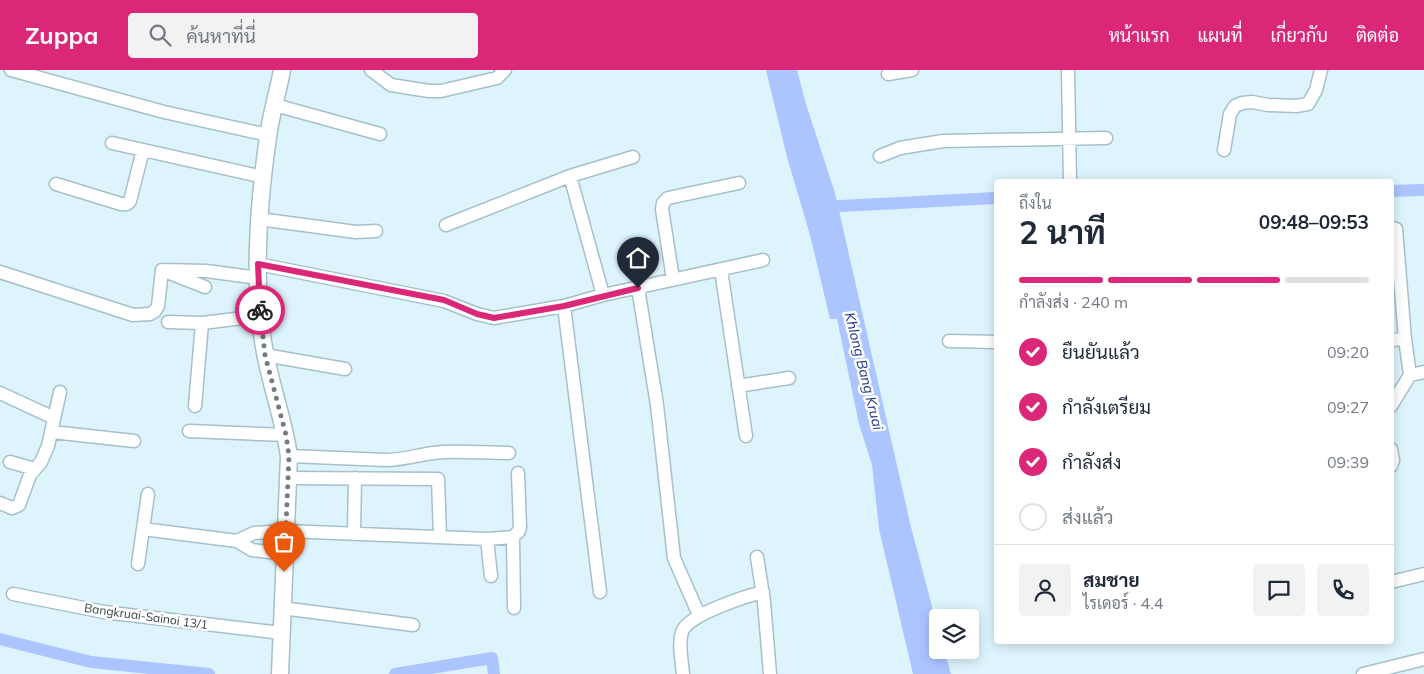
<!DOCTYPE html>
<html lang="th">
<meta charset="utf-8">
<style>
:root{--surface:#fff;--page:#f2f2f3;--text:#1f2937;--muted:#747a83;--line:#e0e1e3;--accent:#db2777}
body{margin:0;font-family:Mulish,Sarabun,sans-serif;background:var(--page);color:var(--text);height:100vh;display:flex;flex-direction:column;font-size:19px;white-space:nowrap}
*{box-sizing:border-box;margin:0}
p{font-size:16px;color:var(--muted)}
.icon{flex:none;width:28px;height:28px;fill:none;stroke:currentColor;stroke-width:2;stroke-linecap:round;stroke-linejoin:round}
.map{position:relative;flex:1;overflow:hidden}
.side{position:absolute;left:994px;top:109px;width:400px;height:465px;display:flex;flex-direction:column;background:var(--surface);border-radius:5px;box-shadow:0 2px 12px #0003}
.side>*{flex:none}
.tools{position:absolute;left:929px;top:539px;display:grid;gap:10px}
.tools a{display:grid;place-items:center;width:50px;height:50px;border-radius:5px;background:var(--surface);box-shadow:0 2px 12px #0003;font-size:25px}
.pin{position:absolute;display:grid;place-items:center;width:42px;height:42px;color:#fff;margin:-51px -21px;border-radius:50% 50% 50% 0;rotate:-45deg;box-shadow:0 0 5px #0007}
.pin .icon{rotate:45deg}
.courier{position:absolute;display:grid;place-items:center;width:50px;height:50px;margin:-25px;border:4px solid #db2777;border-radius:50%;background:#fff;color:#222;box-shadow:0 1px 6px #0007}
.headline em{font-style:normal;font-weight:700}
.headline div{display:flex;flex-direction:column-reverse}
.headline{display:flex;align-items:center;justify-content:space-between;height:85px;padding:0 25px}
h1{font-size:32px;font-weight:700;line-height:38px}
.bar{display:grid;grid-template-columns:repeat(4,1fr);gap:8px 5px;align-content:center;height:60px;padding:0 25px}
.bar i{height:6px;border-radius:4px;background:var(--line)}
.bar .active{background:var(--accent)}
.bar p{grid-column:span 4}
.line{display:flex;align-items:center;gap:12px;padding:0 25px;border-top:1px solid var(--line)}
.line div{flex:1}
.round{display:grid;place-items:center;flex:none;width:52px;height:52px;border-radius:5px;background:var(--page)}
ol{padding:0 25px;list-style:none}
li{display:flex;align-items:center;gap:15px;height:55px}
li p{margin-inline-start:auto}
li .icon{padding:5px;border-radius:50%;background:var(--accent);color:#fff;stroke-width:4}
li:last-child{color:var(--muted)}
li i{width:28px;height:28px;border:2px solid var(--line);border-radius:50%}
header{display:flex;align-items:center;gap:30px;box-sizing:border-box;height:70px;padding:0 25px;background:var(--accent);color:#fff}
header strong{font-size:24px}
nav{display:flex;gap:28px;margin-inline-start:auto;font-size:18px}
.search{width:350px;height:45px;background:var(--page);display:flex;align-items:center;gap:12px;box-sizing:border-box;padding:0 18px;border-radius:5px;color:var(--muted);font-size:19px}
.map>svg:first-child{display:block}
</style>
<header>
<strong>Zuppa</strong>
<div class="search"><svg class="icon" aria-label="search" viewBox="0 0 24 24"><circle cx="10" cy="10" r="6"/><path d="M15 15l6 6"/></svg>ค้นหาที่นี่</div>
<nav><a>หน้าแรก</a><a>แผนที่</a><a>เกี่ยวกับ</a><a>ติดต่อ</a></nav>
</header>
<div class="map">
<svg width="1424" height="604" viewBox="0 0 1424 604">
<rect width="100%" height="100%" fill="#def4fd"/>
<!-- water -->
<path fill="#adc5ff" d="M766,0H797L806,34L835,123L911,457L937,555L938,580H944L951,604H913L879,459L872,395L859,354L837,249H830L810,165L787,87Z"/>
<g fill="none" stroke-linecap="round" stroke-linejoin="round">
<!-- canal -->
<path stroke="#adc5ff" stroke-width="12" d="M1391,121L1424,120
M821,137L996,128
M0,569L91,592L209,604
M395,604L492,588L494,604"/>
<!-- minor casing -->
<g stroke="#a5c0ca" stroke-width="15">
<path id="minor" d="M11,0L164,42L268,65
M371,0L391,15L429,21H441L497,8L505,0
M1068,0L1070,111
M888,4L912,0
M275,35L380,64
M112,73L263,107
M1224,80L1230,44L1235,36L1242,33L1252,32L1268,35L1296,36L1308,34L1316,20L1321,0
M880,86L900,78L943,71L1106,68
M570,106L603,225
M56,114L121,134H127L130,131L143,80
M259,149L356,162L376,161
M446,155L570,106L633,87
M1391,157L1396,159L1405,269L1410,305
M258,194L444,231L477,244L494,248L564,236L603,225L763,190
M721,200L746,366
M0,202L133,245L150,244L155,241L158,236L162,200
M673,209L662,139L663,133L668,128L739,113
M205,217L162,200L206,201L259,208
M638,218L657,335L674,488L699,545
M564,236L600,522
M168,252L202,253L260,246
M1391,270L1405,269
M949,271L996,272
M265,285L345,299
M738,316L789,308
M0,323L54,348
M195,336L202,253
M1391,336L1410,305L1424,302
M189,361L286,365
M52,362L134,371
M1391,379L1393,390L1391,396
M289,386L386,390C406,390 423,383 443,382C465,381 487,383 509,383
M10,392L35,399
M288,408L438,409L440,467
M0,433L12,438L19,435L30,405L41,392L48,376L60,322
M143,459L237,471L252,480L285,484
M354,463L355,408
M513,467L514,538
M487,469L491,506
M237,471L254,463L285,461L487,469L513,467L519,461L520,457L518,403
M757,487L764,532L770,604
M138,494L148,424
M1391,512L1424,504
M13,524L104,542L281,563
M282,538L413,555
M683,604C682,591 678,574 682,562C687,545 746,526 763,522
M1363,604L1424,589"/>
</g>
<!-- major casing -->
<g stroke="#a5c0ca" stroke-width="19">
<path id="major" d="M280,604L289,386C283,345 267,306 262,264C253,201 259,130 268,67C271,44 278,22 282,0"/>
</g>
<!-- minor -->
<use href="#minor" stroke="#fff" stroke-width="12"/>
<!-- major -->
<use href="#major" stroke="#fff" stroke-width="16"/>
</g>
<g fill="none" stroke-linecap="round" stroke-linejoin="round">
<!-- done -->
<path stroke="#707e84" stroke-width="5" stroke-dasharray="0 9" d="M260,240L265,285L286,365L289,386L284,502"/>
<!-- route -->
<path stroke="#db2777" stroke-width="6" d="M260,240L258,194L444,230L477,244L494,248L564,236L638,218"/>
</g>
<g text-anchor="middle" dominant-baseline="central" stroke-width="5" stroke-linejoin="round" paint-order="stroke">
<!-- street labels -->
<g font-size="12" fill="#343f43" stroke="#fff">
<text transform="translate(146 546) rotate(8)">Bangkruai-Sainoi 13/1</text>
</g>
<!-- water labels -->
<g font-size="14" font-style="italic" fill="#1b3181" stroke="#fff">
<text transform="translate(864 301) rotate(76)">Khlong Bang Kruai</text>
</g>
</g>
</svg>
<div class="tools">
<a><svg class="icon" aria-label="layers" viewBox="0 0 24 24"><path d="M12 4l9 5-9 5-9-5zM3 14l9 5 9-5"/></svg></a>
</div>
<div class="pin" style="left:284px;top:502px;background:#ea580c"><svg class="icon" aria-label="bag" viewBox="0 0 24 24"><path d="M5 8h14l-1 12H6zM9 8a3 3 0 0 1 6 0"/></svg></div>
<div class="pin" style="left:638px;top:218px;background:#1f2937"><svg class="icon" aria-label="home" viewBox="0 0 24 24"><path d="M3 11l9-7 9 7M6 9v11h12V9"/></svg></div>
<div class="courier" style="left:260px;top:240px"><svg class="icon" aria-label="bike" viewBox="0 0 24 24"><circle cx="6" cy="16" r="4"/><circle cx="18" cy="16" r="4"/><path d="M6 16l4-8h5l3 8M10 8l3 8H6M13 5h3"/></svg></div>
<section class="side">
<div class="headline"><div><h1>2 นาที</h1><p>ถึงใน</p></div><em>09:48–09:53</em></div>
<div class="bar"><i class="active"></i><i class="active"></i><i class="active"></i><i></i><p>กำลังส่ง · 240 m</p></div>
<ol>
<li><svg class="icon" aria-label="check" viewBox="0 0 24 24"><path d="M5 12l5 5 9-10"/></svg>ยืนยันแล้ว<p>09:20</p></li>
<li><svg class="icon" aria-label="check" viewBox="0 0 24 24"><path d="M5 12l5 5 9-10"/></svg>กำลังเตรียม<p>09:27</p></li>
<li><svg class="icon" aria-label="check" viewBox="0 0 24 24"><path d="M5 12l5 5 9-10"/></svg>กำลังส่ง<p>09:39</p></li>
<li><i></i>ส่งแล้ว</li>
</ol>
<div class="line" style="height:90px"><a class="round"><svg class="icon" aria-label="person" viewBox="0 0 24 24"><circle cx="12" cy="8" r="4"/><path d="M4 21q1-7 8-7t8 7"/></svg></a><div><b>สมชาย</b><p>ไรเดอร์ · 4.4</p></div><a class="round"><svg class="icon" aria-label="chat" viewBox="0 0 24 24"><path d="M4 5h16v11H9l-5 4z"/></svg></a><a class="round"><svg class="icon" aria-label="phone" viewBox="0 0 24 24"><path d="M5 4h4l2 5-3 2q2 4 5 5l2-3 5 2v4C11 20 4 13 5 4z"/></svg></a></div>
</section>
</div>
